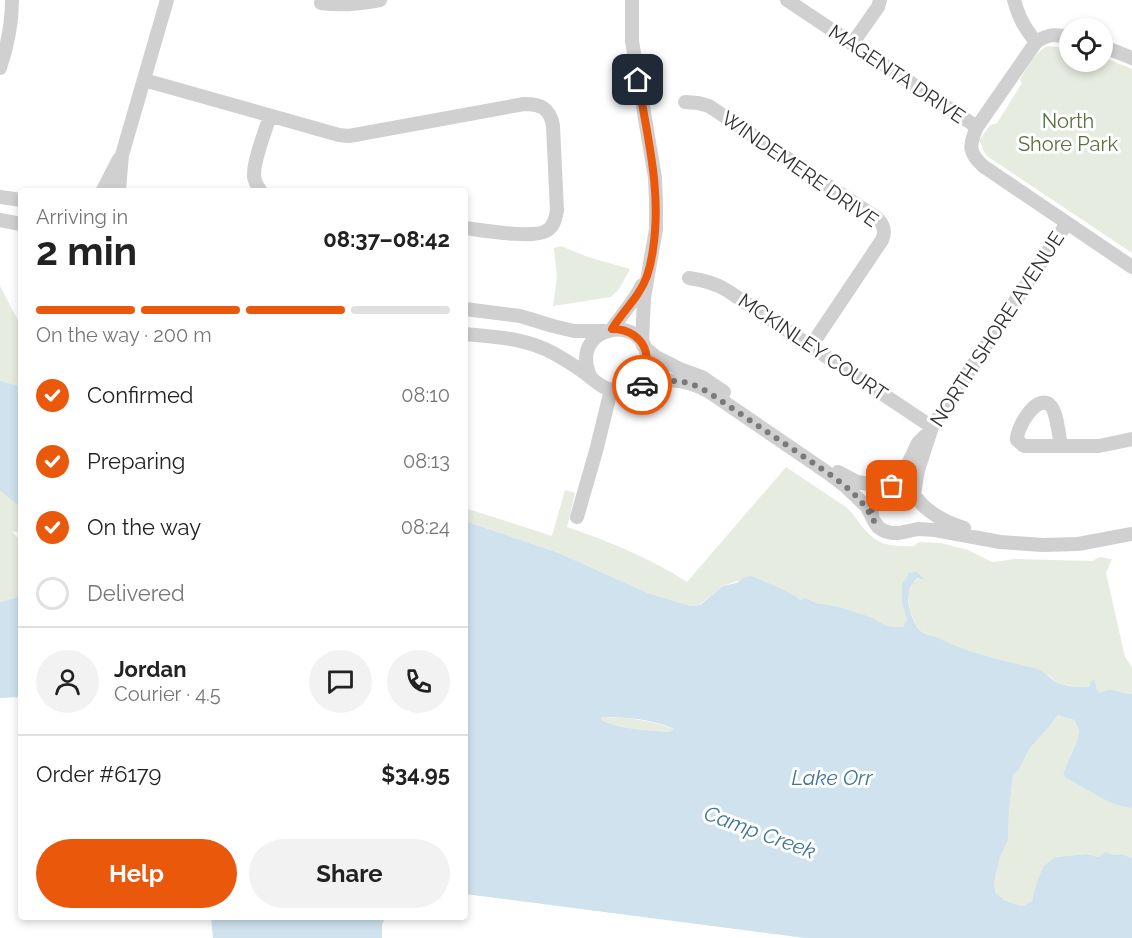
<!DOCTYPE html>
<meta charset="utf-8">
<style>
:root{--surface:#fff;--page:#f2f2f2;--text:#222;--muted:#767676;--line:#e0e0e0;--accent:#ea580c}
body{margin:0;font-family:Raleway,sans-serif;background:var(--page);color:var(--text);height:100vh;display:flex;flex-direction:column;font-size:22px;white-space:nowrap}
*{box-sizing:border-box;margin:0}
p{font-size:20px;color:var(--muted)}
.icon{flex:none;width:33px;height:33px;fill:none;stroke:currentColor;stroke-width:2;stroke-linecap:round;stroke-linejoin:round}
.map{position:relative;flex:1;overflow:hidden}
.details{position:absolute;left:18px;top:188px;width:450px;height:732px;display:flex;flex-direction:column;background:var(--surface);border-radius:6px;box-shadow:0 3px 9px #0003}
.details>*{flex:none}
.controls{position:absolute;left:1059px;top:18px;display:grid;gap:12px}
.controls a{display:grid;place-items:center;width:54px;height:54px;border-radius:50%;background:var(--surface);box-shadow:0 3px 9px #0003;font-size:30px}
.pin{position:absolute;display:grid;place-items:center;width:51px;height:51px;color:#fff;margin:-26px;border-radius:12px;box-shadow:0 3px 9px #0006}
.courier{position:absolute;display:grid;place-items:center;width:60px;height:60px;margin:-30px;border:4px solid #ea580c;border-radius:50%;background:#fff;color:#222;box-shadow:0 2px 8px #0007}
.head em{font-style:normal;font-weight:700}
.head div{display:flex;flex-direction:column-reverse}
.head{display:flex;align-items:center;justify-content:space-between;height:102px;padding:0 18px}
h1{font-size:39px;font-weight:700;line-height:45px}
.bar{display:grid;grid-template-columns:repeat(4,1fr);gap:9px 6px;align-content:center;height:72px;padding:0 18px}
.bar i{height:8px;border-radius:4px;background:var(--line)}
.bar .active{background:var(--accent)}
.bar p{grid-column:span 4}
.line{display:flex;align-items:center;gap:15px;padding:0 18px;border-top:2px solid var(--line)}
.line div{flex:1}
.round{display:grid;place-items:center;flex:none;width:63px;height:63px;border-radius:32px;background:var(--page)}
ol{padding:0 18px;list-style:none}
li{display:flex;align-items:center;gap:18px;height:66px}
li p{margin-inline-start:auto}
li .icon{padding:6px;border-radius:50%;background:var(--accent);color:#fff;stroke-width:4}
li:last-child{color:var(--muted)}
li i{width:33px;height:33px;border:3px solid var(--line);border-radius:50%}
.cta{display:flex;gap:12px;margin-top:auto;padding:12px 18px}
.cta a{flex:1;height:69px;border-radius:36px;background:var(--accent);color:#fff;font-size:24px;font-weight:700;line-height:69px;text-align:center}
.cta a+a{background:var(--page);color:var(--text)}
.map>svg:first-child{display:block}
</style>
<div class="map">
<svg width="1132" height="938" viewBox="0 0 1132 938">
<rect width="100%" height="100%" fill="#fff"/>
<!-- green -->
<path fill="#e6ecdf" d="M1048,46L1069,48L1070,62H1102L1103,57L1132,69V253L987,156C983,152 983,146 979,141L990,125L997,123L1022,83L1020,79L1022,76C1029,65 1036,51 1048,46Z
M561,246L588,257L630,269L619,289L611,297L553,306L557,277L554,248Z
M0,286L21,326V533L12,531L21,542V596L0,602Z
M786,467L846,507C855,515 858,522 865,530C878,546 895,547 914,546L919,542L941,543L968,550L992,562L1015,559L1092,561L1100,557L1112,559L1106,573L1125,657L1132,667V694C1120,694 1111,685 1100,693L1097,690L1095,680L1089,687L1083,688L1061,684L1055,681L1048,675L953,646L921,631L915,624L910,610L908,594L913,583L919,578L923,579L917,572L907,578L902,604L907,620L903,627L887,626L871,617L836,606L817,603L807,598L800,600L796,596L776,586L752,576L723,586L699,605L691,606L648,593L559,553L465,521V508L552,536L565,490L575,493L567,527C606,540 652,559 687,582Z
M1058,715L1074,720L1079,730L1077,741L1063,773L1065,778C1085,787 1110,807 1132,808V858L1121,854L1098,857L1087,854L1055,857L1036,884L1032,901L1022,906L1004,900L996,893L994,884L1000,857L1008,841L1009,812L1013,776L1020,768L1030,748L1050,726Z
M602,717C629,717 649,720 674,729L669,732C648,730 619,729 601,720Z"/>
<!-- water -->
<path fill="#cfe2ee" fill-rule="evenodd" d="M0,381L21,387V508L0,490Z
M465,521L559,553L648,593L691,606L700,605L723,586L736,583L745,577L752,576L776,586L796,596L800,600L806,598L817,603L836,606L871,617L887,626L903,627L907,620L902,604V583L907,578L908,573L917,572L925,580L918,578C909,586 907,595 909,606C911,614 914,626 921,631C925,634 933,636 938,638C968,653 1001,660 1034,668C1042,670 1047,675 1053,680C1061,686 1079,688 1089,687L1091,681L1095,680L1097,690L1100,693C1111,685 1120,694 1132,694V808C1110,807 1085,787 1065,778L1063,773L1077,741L1079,730L1074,720L1058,715L1050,726L1030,748L1020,768L1013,776L1009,812L1008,841L1000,857L994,884L996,893L1004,900L1022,906L1032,901L1036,884L1044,866L1055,857L1087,854L1098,857L1106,852L1112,855L1121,854L1132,858V938H805L465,894ZM602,717C627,717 651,719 674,729L668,732C648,730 619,729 601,720Z
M21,596V697L0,698V602Z
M211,917V916L386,917L382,924V938H213Z"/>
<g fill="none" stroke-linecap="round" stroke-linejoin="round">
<!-- minor -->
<path stroke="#d0d0d0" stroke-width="14" d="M632,0V41L655,178L656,202V229L644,298L642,343
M787,0L977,127
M1014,0C1019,18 1024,27 1036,42
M321,3C341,6 359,4 380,0
M1070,37C1055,34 1048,34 1036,42L977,127C969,145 968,152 983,166L1132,267
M852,44L878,7L880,0
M1102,46L1132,58
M0,68C7,47 12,23 12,0
M144,80L339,135L349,136L524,104C541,104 550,108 553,126L557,211C555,219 554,227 546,231C532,239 482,230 465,228
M685,102L698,103L709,106L877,218C884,225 886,231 882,240L811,346
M103,190L119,159
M119,190L122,155L167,0
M260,190C257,186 255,182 254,177C253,161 265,132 270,116
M0,197L21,200
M0,220L21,224
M689,278C704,280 716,283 728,291L932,427
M465,309L520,316L553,326L574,331H604
M612,329C622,314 634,302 642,285
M465,334C496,337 527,338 555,354C567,361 579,368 590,377C596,382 601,387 609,389C618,392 627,389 636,386C665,379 681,377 708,391L828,473L845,486L867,507L874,521L878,527L884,531L892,533H899L918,529L935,530L1000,542L1043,545L1078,544L1132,534
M643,346L656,357L680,369L702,377L724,392
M591,378C566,325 646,311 647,359C647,371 641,381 631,387
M1061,446C1059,437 1057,411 1050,405C1036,393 1016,429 1017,440L1024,446H1099L1132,439
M838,472L857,482L885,487
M892,486L907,466L918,443L925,436
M914,494L918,470L932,427L1067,223
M872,516C869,498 884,480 903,487C913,491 918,502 927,509C938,518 951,524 964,528
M577,517L596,451L611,390"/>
</g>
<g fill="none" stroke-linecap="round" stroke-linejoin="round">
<!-- done -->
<path stroke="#7a7a7a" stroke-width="6" stroke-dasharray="0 10.8" d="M642,385C668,379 684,378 708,392L828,473C848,488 862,498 874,521C868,504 874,490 892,486"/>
<!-- route -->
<path stroke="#ea580c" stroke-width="8" d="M638,80C647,136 662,191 653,249C652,257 650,267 647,276C640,296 623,311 612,329C649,329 660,370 627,389L642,385"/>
</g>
<g text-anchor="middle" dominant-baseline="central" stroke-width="6" stroke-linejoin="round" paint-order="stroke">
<!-- street labels -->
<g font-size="20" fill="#333" stroke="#fff">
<text transform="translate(897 74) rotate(34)">MAGENTA DRIVE</text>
<text transform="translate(800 169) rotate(35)">WINDEMERE DRIVE</text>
<text transform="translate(997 329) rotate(-57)">NORTH SHORE AVENUE</text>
<text transform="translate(813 347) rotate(34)">MCKINLEY COURT</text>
</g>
<!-- park labels -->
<g font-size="20" fill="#56703f" stroke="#fff">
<text x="1068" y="121">North<tspan x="1068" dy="23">Shore Park</tspan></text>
</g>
<!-- water labels -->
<g font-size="21" font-style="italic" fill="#3f7597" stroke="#fff">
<text x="832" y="777">Lake Orr</text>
<text transform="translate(760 832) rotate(20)">Camp Creek</text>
</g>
</g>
</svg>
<div class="controls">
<a><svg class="icon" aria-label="locate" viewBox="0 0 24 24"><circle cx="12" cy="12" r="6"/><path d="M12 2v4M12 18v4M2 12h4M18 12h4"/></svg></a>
</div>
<div class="pin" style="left:892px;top:486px;background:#ea580c"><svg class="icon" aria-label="bag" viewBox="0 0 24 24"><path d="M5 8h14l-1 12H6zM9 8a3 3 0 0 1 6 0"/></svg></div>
<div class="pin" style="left:638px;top:80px;background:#1f2937"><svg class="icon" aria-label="home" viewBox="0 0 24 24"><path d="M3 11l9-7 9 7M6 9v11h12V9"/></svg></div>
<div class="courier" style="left:642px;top:385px"><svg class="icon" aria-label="car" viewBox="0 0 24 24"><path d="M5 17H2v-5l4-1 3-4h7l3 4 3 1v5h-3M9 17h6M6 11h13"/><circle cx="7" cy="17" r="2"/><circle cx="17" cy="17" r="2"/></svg></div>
<section class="details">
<div class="head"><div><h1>2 min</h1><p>Arriving in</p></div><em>08:37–08:42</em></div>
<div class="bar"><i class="active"></i><i class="active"></i><i class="active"></i><i></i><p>On the way · 200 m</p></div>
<ol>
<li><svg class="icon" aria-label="check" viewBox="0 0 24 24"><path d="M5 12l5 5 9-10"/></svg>Confirmed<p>08:10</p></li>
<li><svg class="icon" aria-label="check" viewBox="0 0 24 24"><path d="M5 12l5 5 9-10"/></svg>Preparing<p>08:13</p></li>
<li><svg class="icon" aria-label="check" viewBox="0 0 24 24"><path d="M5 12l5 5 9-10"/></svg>On the way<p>08:24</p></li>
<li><i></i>Delivered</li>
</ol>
<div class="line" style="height:108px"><a class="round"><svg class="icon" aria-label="person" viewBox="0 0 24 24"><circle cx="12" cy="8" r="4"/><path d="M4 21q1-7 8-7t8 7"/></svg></a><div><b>Jordan</b><p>Courier · 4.5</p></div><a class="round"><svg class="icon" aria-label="chat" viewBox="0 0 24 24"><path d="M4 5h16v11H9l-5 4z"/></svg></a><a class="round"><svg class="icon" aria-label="phone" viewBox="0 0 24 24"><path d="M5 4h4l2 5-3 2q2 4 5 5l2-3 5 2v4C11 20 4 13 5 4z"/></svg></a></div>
<div class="line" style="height:78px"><div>Order #6179</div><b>$34.95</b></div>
<div class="cta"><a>Help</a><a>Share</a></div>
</section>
</div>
